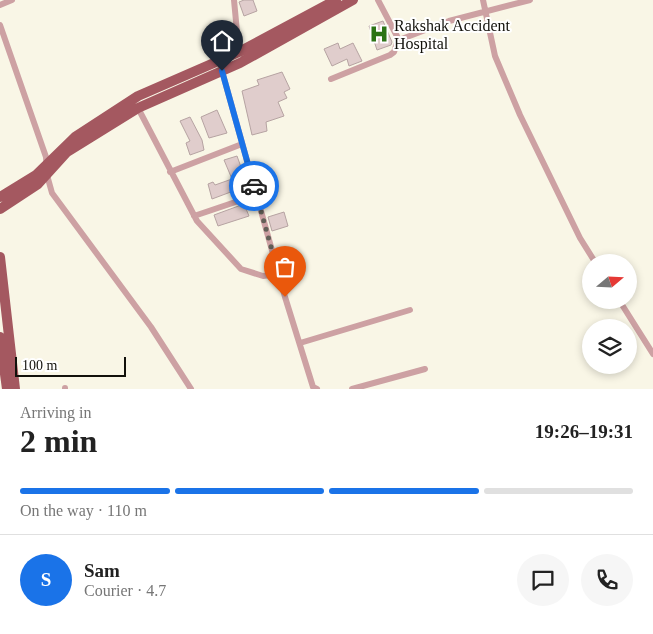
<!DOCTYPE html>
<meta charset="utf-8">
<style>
:root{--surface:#fff;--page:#f6f6f6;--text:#222;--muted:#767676;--line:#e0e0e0;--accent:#1a73e8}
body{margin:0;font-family:Georgia,serif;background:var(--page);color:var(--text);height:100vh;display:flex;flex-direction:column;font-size:19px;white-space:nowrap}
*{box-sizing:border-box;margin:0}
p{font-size:16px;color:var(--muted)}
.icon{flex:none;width:28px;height:28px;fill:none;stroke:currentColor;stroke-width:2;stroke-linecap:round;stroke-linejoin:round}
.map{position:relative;height:389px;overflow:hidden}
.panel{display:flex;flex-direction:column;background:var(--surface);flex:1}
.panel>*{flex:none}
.needle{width:32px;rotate:71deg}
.controls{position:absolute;left:582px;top:254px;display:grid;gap:10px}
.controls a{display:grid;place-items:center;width:55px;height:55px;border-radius:50%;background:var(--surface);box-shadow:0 2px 8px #0003;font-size:25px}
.scale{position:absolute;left:15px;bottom:12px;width:111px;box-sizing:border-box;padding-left:5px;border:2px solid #12110b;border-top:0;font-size:14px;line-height:18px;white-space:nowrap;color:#12110b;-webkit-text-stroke:4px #fff;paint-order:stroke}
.pin{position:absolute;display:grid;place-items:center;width:42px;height:42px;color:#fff;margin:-51px -21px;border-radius:50% 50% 50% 0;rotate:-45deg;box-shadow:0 0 5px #0007}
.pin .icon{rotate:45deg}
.courier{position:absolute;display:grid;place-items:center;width:50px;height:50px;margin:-25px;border:4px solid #1a73e8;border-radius:50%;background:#fff;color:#222;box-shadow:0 1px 6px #0007}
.summary em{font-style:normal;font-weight:700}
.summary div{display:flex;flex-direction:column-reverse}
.summary{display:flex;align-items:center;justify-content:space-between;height:85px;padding:0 20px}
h1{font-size:32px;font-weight:700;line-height:38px}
.bar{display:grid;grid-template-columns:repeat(4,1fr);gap:8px 5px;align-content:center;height:60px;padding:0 20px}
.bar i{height:6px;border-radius:4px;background:var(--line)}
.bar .active{background:var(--accent)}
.bar p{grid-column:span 4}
.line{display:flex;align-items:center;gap:12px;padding:0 20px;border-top:1px solid var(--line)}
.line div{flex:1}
.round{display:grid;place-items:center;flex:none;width:52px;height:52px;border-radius:26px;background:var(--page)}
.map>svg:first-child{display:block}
</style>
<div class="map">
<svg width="653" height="389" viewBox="0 0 653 389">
<rect width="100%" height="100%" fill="#f9f6e6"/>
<!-- building -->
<path fill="#e0cdcc" stroke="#b6a3a2" d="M244,0H253L257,11L244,16L239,2Z
M383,21L392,42L391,45L377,50L369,26Z
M338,43L340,49L353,43L362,61L349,66L347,59L332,66L324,49Z
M282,72L290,89L284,92L287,98L278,102L284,116L266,122L267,131L252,135L242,91L259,85L257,80Z
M217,110L227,133L209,138L201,117Z
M190,117L202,140L204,150L190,155L186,143L190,141L180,121Z
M237,156L241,167L237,169L244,187L212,199L208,184L213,182L215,185L232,179L224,160Z
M244,204L249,216L218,226L214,215Z
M284,212L288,226L272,231L268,217Z"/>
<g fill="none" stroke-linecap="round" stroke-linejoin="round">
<!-- street -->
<path stroke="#cda1a3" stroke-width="6" d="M234,0L239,53
M378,0L399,40L449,21L530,0
M483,0L495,56L520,115L580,238L595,262
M0,5L12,0
M0,25L46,157L47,175L52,193L151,327L191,389
M222,71L285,297L313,387L317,389
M331,79L390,55L394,52L398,40
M138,108L197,221L241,269L263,276L278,274
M170,172L242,144
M194,216L256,195
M619,300L653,354
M300,343L410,310
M65,388V389
M352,389L425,369"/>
<!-- primary -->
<path stroke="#a45860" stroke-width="10" d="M0,197L36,175L75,137L138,96L239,52L336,0
M0,209L38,184L67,152L138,108L240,63L353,0
M0,257L15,389
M0,337L7,389"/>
</g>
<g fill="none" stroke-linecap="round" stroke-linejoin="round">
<!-- done -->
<path stroke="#636158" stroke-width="5" stroke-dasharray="0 9" d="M254,186L285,297"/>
<!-- route -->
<path stroke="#1a73e8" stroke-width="6" d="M222,71L254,186"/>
</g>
<!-- icons -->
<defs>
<g id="hospital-bare" transform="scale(1.5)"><path d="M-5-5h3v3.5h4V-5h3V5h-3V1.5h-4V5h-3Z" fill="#2b7315" stroke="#fff" stroke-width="2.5" paint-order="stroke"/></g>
</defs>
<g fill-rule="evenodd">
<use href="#hospital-bare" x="379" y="34"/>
</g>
<g text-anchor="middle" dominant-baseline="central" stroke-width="4" stroke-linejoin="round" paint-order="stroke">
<!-- poi labels -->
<g font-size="16" fill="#12110b" stroke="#fff" text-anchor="start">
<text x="394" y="25">Rakshak Accident<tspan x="394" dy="18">Hospital</tspan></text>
</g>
</g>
</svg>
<div class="controls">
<a><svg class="needle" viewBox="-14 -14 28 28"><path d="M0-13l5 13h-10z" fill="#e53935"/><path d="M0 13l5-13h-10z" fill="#767676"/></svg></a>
<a><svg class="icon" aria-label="layers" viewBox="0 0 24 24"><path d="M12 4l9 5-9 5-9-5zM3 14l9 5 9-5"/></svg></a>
</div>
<div class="scale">100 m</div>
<div class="pin" style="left:285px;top:297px;background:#ea580c"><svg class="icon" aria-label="bag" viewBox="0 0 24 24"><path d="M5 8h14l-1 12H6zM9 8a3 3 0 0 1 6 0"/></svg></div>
<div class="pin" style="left:222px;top:71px;background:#1f2937"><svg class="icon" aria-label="home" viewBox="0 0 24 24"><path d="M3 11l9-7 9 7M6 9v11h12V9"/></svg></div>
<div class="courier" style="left:254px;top:186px"><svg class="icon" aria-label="car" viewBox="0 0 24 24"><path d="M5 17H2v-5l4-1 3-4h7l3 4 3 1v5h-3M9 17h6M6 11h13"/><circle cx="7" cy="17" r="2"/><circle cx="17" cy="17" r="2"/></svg></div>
</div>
<section class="panel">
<div class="summary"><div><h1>2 min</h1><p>Arriving in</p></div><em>19:26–19:31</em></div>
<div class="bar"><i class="active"></i><i class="active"></i><i class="active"></i><i></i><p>On the way · 110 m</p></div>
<div class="line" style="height:90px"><b class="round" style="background:var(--accent);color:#fff">S</b><div><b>Sam</b><p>Courier · 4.7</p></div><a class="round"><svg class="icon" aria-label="chat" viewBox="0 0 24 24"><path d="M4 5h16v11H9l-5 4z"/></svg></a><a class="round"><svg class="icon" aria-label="phone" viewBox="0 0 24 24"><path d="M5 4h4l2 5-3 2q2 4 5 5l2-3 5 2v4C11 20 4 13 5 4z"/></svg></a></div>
</section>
